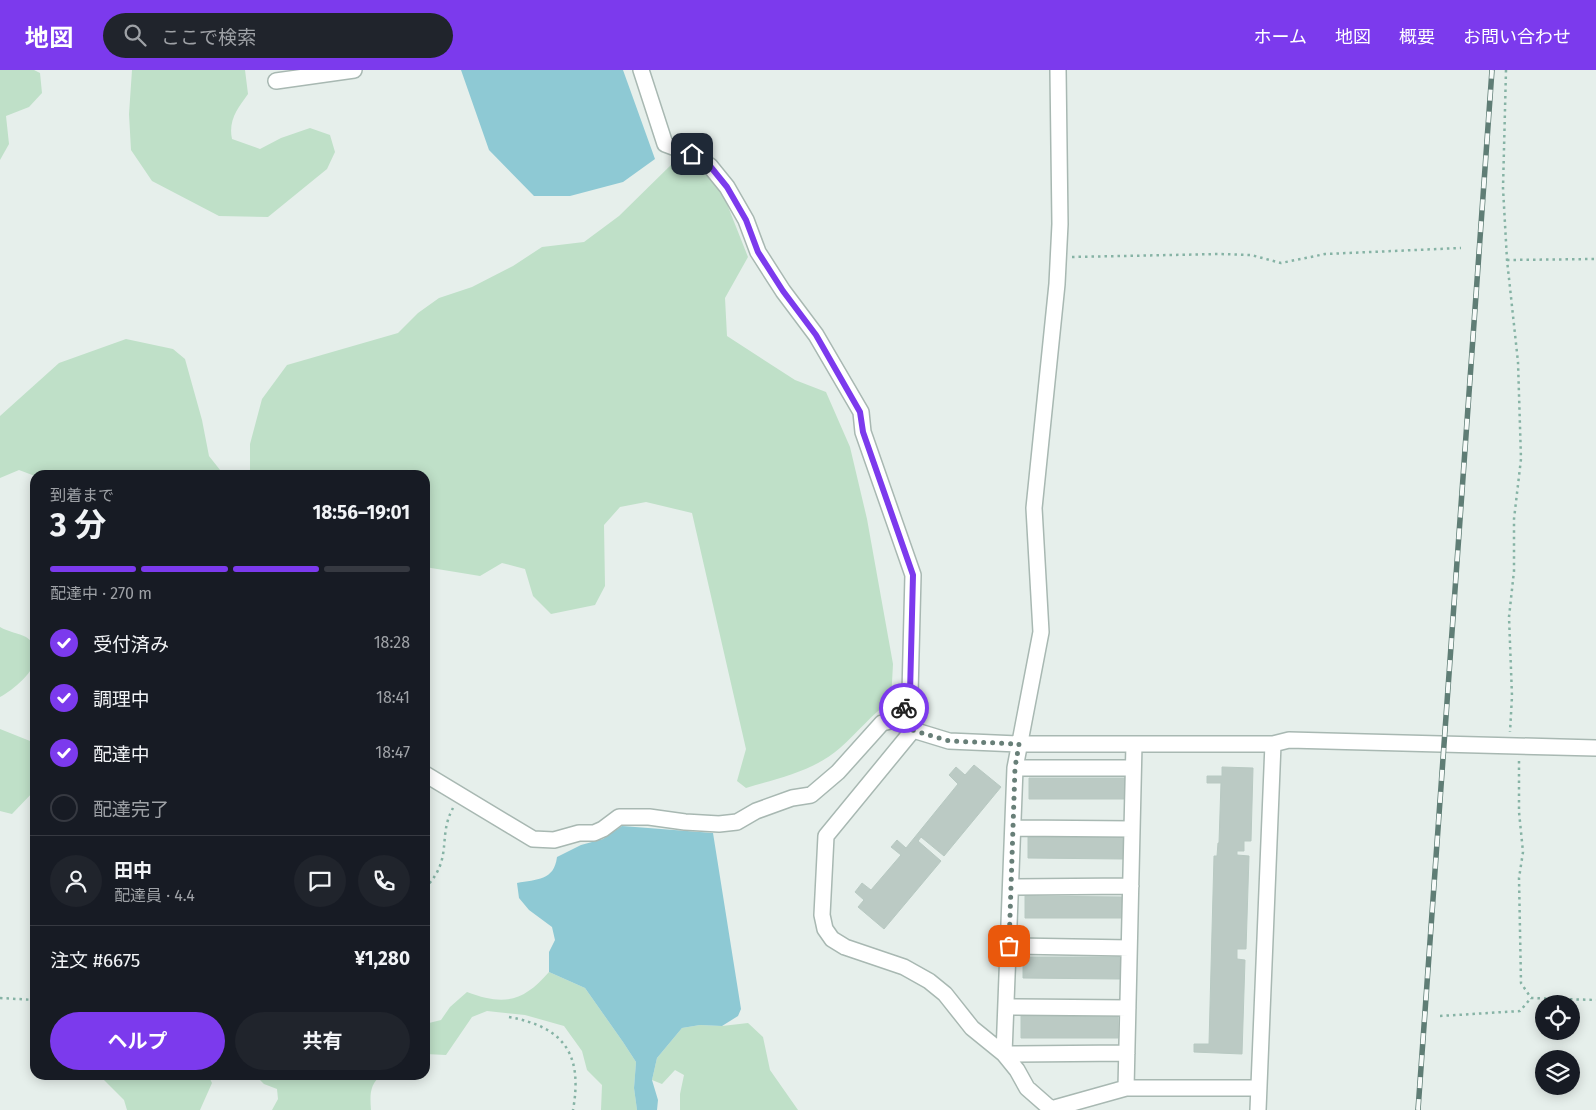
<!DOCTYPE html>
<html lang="ja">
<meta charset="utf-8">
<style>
:root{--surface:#171b24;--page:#20242c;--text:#f1f3f6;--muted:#9ea1a6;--line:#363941;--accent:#7c3aed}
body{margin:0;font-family:"Fira Sans","Noto Sans JP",sans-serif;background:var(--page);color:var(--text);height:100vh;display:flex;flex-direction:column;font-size:19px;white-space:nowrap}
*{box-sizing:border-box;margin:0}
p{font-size:16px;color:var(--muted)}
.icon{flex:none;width:28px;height:28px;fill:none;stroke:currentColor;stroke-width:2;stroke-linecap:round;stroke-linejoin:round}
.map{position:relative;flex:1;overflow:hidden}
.details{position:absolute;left:30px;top:400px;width:400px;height:610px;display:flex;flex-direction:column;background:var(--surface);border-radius:15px;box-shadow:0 2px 12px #0003}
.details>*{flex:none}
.tools{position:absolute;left:1535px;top:925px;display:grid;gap:10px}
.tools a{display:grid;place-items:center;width:45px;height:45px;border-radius:50%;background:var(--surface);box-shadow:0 2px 12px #0003;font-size:25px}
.pin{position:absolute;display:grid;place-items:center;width:42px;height:42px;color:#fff;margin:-21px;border-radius:10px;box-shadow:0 2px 8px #0006}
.courier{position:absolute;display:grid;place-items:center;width:50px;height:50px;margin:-25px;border:4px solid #7c3aed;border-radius:50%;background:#fff;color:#222;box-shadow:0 1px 6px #0007}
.summary em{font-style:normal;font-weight:700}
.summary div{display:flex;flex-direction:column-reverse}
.summary{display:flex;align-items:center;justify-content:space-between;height:85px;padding:0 20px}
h1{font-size:32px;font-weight:700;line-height:38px}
.bar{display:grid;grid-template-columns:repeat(4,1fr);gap:8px 5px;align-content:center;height:60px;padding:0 20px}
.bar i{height:6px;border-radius:4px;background:var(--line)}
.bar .selected{background:var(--accent)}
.bar p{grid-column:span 4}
.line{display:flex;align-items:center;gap:12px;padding:0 20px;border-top:1px solid var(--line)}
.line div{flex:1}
.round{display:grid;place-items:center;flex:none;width:52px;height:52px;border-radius:26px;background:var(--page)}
ol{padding:0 20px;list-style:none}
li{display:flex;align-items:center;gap:15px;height:55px}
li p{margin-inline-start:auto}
li .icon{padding:5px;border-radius:50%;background:var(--accent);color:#fff;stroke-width:4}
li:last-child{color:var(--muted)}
li i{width:28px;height:28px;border:2px solid var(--line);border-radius:50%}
.button{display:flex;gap:10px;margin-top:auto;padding:10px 20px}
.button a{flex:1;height:58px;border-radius:30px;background:var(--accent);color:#fff;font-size:20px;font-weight:700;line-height:58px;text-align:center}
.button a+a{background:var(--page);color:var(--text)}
header{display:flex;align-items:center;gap:30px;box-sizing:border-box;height:70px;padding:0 25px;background:var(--accent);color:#fff}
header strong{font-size:24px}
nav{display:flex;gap:28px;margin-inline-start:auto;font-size:18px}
.search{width:350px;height:45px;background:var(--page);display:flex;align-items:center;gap:12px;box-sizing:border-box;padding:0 18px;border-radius:28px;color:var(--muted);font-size:19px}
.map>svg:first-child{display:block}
</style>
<header>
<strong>地図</strong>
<div class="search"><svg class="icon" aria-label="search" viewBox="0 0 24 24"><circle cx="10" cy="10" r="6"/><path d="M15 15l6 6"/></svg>ここで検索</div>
<nav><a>ホーム</a><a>地図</a><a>概要</a><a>お問い合わせ</a></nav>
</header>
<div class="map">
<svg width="1596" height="1040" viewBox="0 0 1596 1040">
<rect width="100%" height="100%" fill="#e6efeb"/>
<!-- green -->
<path fill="#bfe0c8" d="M0,0H34L40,3L42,23L29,37L6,46L9,74L0,90Z
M132,0H245L248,24C238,38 228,50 232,69L260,79L281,68L310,58L330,65L335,82L327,99L268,147L219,146L152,111L131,80L129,44Z
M691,89L711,102L727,134L748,187L725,228L727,266L795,310L826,322L850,377L867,449L893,594L891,631C872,644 858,662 840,678C814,701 779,708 746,718L737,711L746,679L692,443L646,432L620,437L604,455L605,516L595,535L551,544L533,526L525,499L502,493L480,506L425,497V405H250V374L262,329L287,295L398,263L418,243L439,228L472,217L513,196L542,177L584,172L619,146L675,91Z
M126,269L173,279L185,289L202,350L209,386L224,405L35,406L19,400L0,408V346L59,293Z
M0,557C8,562 19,563 26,567C55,586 17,618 0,627Z
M0,659L35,673V720L12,744L0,741Z
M549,902L585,918L623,972L636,992L634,1018L637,1040H601L602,1015L587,1000L582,981L564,956L525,945L487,941L472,947L446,985L425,984V954L441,950L450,937L467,922C504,936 523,932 549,902Z
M748,953L763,967L770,1000L798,1040H680V1024L684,1005L675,1000L662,1014L652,1010L657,988L682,958L700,955L722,956Z
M99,1005H208L212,1013L200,1040H127L124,1030Z
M255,1005H382C369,1014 370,1026 371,1040H272L278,1029L277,1019L264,1014Z"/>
<!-- water -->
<path fill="#8ec9d4" d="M461,0H623L655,89L623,112L570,126H534L489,80Z
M622,756L713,763L741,939L738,946L722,956L700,955L682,958L657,988L652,1010L658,1030L657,1040H637L634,1018L636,992L623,972L585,918L549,902V882L555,870L552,857L529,840L519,828L517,813C537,809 554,811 557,787L581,775L603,769Z"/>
<!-- building -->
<path fill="#bbcac4" stroke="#b8c9c2" d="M974,695L1001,717L944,786L921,767L918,771L941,791L884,859L858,837L864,830L855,822L862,813L871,820L901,785L891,777L897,770L906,778L958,714L949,705L956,697L965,705Z
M1222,697L1253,698L1251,771H1244V781H1237V785L1249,786L1246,879H1237V889L1245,890L1242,984L1194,982V974H1209L1214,786H1217L1218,773H1219L1221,713H1207V706H1222Z
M1029,708H1126V729H1029Z
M1028,767H1125L1124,789L1028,788Z
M1025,826L1122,827V848H1025Z
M1023,887H1120V909L1023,908Z
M1021,946L1118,947V968H1021Z"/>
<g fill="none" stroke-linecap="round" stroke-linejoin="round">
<!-- minor casing -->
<g stroke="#a8b8b2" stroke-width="18">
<path id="minor" d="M641,0L665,74L692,84L710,96L727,117L746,150L758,182L783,221L816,265L861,342L863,362L913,505L910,623L903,639L895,650
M276,11L354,0
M913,660L826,766L822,845L825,859L832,869L845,877L904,897L929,911L945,924L972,958L1004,984L1017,1000L1027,1018L1052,1040
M1134,674L1126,1018H1258
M1015,698H1133
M425,704L533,769L554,770L579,763H594L603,759L619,747H649L685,752L719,754L737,752L756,741L792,728L811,725L838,702L882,653L895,650L913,660L949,671L1019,674H1273L1289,670L1596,678
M1013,758L1132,759
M1012,817L1131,816
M1009,876L1129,878
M1007,937L1128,938
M1004,984L1015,698L1041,562L1034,438L1057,214L1060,154L1058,0
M1004,984L1127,983
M1051,1039L1126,1018
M1258,1040L1273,674"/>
</g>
<!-- path -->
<path stroke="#86b3a5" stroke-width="2.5" stroke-dasharray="2.5 4" stroke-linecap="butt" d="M1506,0L1503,118L1507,190L1518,292L1521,389L1514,449V501L1509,547L1512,626L1510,662
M1072,187L1220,184L1251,185L1281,193L1325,184L1461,178
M1507,190L1596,189
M1519,691V742L1523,782L1519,808L1521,913L1531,928L1596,930
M425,818C454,789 437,767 453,738
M0,928L35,930
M1440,946L1520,941L1531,928
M509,947C564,957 583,984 573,1040"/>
<!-- minor -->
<use href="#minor" stroke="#fff" stroke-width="15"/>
<!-- rail casing -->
<g stroke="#5f7d75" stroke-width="5.5">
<path id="rail" d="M1418,1040L1492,0"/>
</g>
<!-- rail -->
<use href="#rail" stroke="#f7fbf9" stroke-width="4" stroke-dasharray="11" stroke-linecap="butt"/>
</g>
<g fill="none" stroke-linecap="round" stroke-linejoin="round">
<!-- done -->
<path stroke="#687f78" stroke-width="5" stroke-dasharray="0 9" d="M904,638L895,650L912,660L949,671L1019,674L1015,698L1009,876"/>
<!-- route -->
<path stroke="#7c3aed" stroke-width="6" d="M692,84L710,96L727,117L746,150L758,182L783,221L816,265L860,342L863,362L913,505L910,623L904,638"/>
</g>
</svg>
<div class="tools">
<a><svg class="icon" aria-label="locate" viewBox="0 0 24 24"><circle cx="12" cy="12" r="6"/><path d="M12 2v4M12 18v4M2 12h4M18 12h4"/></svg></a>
<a><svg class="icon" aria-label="layers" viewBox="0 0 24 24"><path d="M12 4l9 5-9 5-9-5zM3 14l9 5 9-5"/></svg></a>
</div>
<div class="pin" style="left:1009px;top:876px;background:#ea580c"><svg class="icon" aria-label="bag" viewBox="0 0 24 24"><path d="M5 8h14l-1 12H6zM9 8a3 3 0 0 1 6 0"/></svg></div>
<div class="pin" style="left:692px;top:84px;background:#1f2937"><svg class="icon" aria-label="home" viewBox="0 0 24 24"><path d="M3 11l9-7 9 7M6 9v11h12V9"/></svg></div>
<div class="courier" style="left:904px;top:638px"><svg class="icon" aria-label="bike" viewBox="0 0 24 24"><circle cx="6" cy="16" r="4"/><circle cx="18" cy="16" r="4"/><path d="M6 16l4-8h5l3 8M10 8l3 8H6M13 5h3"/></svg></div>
<section class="details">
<div class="summary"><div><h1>3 分</h1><p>到着まで</p></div><em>18:56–19:01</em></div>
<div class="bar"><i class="selected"></i><i class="selected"></i><i class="selected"></i><i></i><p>配達中 · 270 m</p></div>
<ol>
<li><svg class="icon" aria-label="check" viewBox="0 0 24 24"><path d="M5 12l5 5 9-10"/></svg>受付済み<p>18:28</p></li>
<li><svg class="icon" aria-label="check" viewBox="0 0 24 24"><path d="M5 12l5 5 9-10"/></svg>調理中<p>18:41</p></li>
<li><svg class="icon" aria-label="check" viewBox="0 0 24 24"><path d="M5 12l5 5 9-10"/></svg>配達中<p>18:47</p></li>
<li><i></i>配達完了</li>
</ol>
<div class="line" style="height:90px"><a class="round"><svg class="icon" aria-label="person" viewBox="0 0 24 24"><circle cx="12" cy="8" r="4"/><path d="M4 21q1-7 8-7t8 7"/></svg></a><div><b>田中</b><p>配達員 · 4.4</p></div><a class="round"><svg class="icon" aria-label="chat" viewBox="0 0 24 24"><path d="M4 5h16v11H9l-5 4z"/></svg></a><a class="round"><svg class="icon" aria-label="phone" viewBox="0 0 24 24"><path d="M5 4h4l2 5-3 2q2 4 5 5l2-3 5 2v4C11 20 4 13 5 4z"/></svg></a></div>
<div class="line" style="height:65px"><div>注文 #6675</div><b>¥1,280</b></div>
<div class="button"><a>ヘルプ</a><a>共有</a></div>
</section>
</div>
